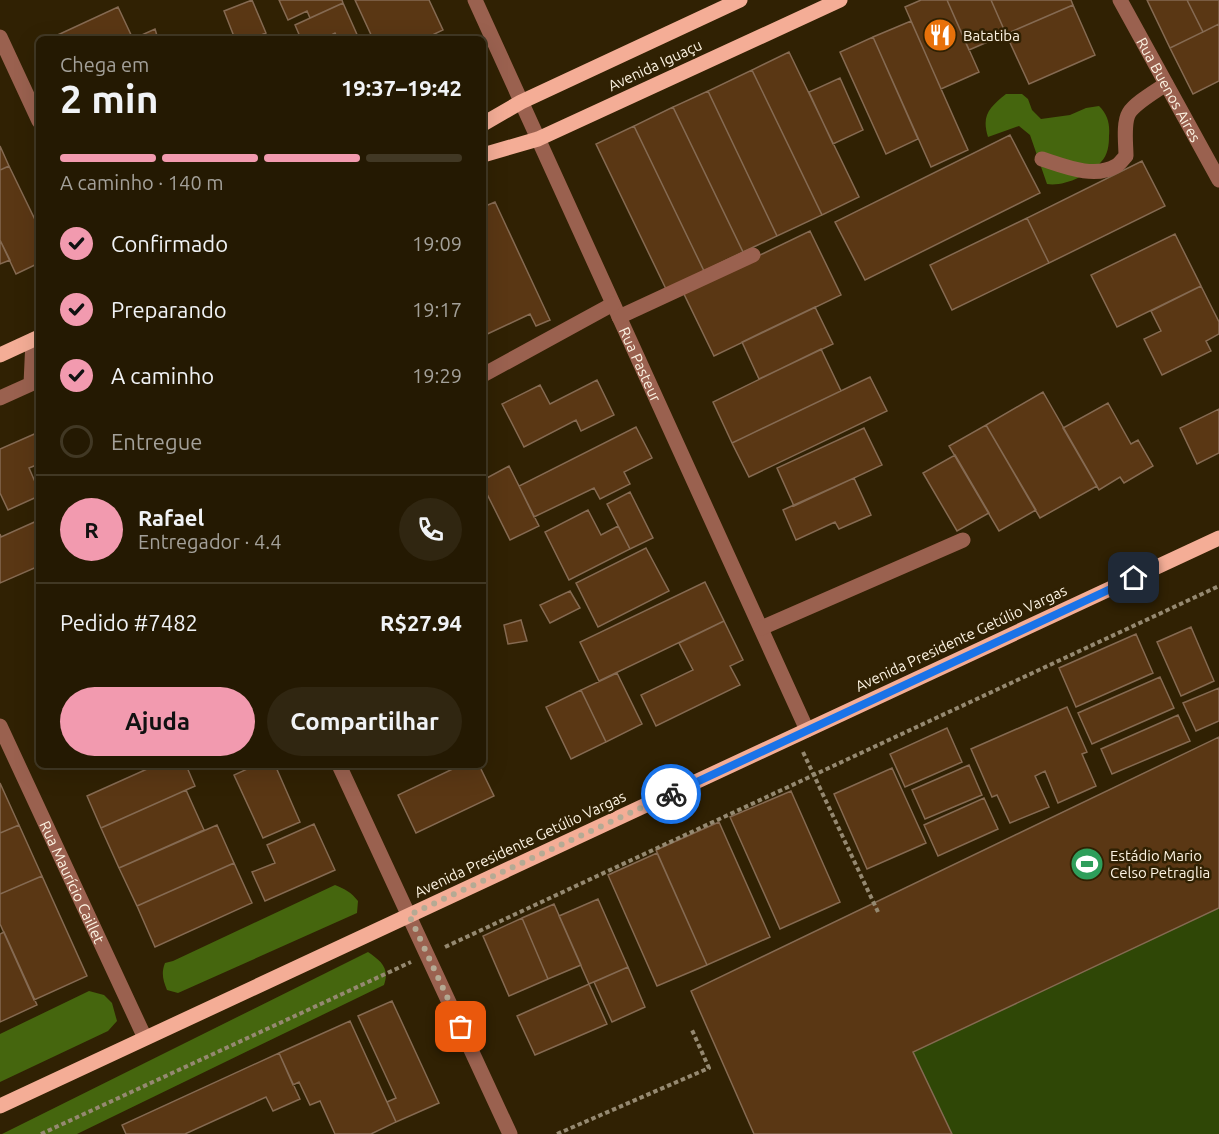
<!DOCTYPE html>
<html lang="pt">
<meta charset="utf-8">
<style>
:root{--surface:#241902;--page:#302611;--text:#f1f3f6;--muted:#a3a099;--line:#413824;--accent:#f29aaf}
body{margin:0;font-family:Ubuntu,sans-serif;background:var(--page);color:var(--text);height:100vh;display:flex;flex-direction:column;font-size:22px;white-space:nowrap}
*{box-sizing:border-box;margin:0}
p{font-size:20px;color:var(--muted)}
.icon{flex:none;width:33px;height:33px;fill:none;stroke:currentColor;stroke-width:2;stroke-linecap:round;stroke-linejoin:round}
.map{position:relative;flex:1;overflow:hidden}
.sheet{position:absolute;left:36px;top:36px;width:450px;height:732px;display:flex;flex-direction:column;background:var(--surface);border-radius:9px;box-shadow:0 6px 24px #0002,0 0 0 2px var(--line)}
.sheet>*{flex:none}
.pin{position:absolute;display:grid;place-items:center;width:51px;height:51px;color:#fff;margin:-26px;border-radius:12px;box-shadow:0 3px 9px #0006}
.courier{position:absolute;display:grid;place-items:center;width:60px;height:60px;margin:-30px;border:4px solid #1a73e8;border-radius:50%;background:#fff;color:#222;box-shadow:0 2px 8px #0007}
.head em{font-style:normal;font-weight:600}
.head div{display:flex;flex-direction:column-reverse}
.head{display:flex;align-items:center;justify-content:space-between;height:102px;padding:0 24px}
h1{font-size:39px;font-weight:600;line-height:45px}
.bar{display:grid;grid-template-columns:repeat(4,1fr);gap:9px 6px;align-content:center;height:72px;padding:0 24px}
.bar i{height:8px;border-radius:4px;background:var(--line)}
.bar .current{background:var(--accent)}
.bar p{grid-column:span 4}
.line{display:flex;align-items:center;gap:15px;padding:0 24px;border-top:2px solid var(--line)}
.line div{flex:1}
.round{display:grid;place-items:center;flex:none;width:63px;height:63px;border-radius:32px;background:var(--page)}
ol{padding:0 24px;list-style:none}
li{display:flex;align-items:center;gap:18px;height:66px}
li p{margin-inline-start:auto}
li .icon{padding:6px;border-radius:50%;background:var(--accent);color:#111;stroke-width:4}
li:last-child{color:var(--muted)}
li i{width:33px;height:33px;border:3px solid var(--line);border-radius:50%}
.button{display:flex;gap:12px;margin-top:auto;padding:12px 24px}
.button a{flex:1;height:69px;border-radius:36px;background:var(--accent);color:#111;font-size:24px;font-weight:600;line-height:69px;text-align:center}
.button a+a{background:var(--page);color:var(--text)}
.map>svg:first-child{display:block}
</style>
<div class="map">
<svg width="1219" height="1134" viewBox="0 0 1219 1134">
<rect width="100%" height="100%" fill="#302103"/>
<!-- green -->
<path fill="#2f4706" d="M1219,737V1134H754L691,991Z"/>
<!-- forest -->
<path fill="#45660e" d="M1006,94H1022L1028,99L1032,110L1041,119L1070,115L1086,108L1099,106C1108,115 1110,124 1109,136C1109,145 1108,155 1101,162C1090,175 1063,187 1047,184L1030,135L1019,126L988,137C981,115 990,107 1006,94Z
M335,885C345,889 351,892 358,901L357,913L178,993L167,990C163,980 161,973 165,963L173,961Z
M368,952C381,961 390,968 384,985L77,1134H2Z
M89,991L104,995L112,1003L117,1021L108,1031L0,1082V1034Z"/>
<!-- building -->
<path fill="#5a3714" stroke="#856a52" stroke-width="1.5" d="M252,0L266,33L251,39H235L224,11Z
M279,0H342L343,3L310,18L307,11L288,20Z
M355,0H429L443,30L424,39H373Z
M921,0H947L979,72L941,89L905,7Z
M947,0H991L1006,34L969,50Z
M991,0H1071L1073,5L1006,34Z
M1147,0H1187L1203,32L1170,48Z
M1187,0H1219V24L1203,32Z
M343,3L359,39H338L335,33L324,39H301L295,25Z
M1073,5L1095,55L1029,84L1006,34Z
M118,7L133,39H49Z
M911,21L968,150L931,167L873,37Z
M1219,24V81L1193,94L1170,48Z
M155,29L158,39H135V38Z
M873,37L918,139L886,154L840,52Z
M789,52L859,197L822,215L752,70Z
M752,70L822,215L777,236L708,91Z
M840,78L863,130L833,144L809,92Z
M708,91L777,236L743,252L673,107Z
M673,107L743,252L704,271L634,126Z
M634,126L704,271L666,289L596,144Z
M1010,135L1040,193L865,280L835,222Z
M0,146L9,166L0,170Z
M1142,161L1165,206L1049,263L1027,218Z
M9,166L39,228V263L16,274L0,240V170Z
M495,202L550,320L536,326L530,314L483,336V207Z
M1027,218L1049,263L952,310L930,265Z
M810,231L841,295L714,356L683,292Z
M1175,234L1201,286L1117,327L1091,275Z
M0,240L10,260L0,264Z
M1201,286L1219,322V334L1206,341L1211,351L1162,375L1144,339L1161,331L1151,311Z
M815,307L833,344L759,379L742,342Z
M821,349L841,391L732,443L713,402Z
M870,377L887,411L749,477L732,443Z
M597,380L614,415L581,431L576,420L524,447L502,404L540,385L550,404Z
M1043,392L1097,486L1040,518L986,425Z
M1108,403L1131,444L1138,440L1153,466L1124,483L1120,477L1099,490L1063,428Z
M1219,409V453L1197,464L1180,428Z
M986,425L1036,510L999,531L949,446Z
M636,427L652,458L624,472L630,484L600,499L594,488L534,517L519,486Z
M864,428L882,465L794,506L777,468Z
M39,432V464L29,468L39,491V496L8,510L0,493V449Z
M955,455L989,513L957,531L923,473Z
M509,466L539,526L510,540L483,486V480Z
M854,478L871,515L839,529L835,522L796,540L783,510Z
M630,492L653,538L630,549L607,504Z
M588,510L601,535L618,526L630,549L569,580L545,532Z
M39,520V566L0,583V534L1,537Z
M646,548L669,591L598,627L576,583Z
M705,582L724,621L599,681L580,642Z
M570,591L580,608L550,623L540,605Z
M521,620L527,641L508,644L504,625Z
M724,621L743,660L730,666L740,685L656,726L641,695L693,670L679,643Z
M1191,627L1214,681L1181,696L1157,642Z
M1136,634L1153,673L1076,707L1059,668Z
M617,673L642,724L606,742L581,690Z
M1160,677L1174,708L1092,744L1078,713Z
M1219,688V721L1196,731L1183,703Z
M581,690L606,742L571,759L546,707Z
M1067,707L1087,752L1082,754L1096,786L1058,803L1045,771L1035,776L1049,807L1010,823L997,795L992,797L971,749Z
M1178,715L1190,741L1112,774L1101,749Z
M947,728L962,762L905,787L890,754Z
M1219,737V908L913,1052L952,1134H754L691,991Z
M156,765H186L195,786L101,828L87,796Z
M256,765H275L300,822L263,838L234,775Z
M461,765H479L494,796L416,833L398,795Z
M969,765L982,795L925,819L912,790Z
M892,768L926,843L867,869L834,794Z
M0,783L19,825L0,833Z
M186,790L204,830L119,868L101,828Z
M791,791L840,902L780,929L730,817Z
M984,798L998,829L938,856L924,825Z
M719,822L770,937L707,965L656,850Z
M314,824L335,870L265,901L252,872L275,863L267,845Z
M19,825L42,876L0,894V833Z
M217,825L234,863L137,906L119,868Z
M657,853L707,965L657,986L608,875Z
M234,863L252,903L155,947L137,906Z
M42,876L87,976L34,1000L0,924V894Z
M598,899L628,967L589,984L559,916Z
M554,904L581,965L548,979L522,918Z
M522,918L548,979L509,996L483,936Z
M4,932L37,1005L0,1022V934Z
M628,967L645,1007L612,1022L594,982Z
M589,984L607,1024L535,1055L517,1016Z
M392,1001L439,1103L396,1122L387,1102L396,1098L358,1016Z
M350,1021L396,1122L371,1134H335L320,1101L310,1105L299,1082L293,1085L279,1053Z
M279,1053L300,1099L273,1111L266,1097L185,1134H126L122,1125Z"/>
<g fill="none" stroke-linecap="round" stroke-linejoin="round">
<!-- path -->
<path stroke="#958971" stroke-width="4" stroke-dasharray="4.5 3" stroke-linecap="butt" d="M803,752L878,912
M445,947L1219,586
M41,1134L411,962
M557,1134L709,1068L692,1030"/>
<!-- minor -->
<g stroke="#9a614f" stroke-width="15">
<path id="s1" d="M475,0L807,730"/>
<path id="s2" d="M1120,0L1219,180"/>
<path d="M0,37L39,121"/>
<path d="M1042,159C1064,166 1094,179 1116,166C1120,164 1123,159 1126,156C1126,145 1123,123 1129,113C1135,103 1156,91 1166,84"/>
<path d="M619,317L753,255"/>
<path d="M483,375L613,304"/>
<path d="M0,398L31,384L33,340"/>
<path d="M761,628L963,540"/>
<path id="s3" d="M0,726L145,1038"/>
<path d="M339,765L510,1134"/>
</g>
<!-- major -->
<path stroke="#f4ad96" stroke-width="15" d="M483,124L521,102L740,0
M483,155L538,139L840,0
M0,355L39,337
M0,1106L1219,538"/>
</g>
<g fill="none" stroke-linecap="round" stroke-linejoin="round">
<!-- done -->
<path stroke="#b5aa94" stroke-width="6" stroke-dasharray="0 10.8" d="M461,1027L409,915L671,794"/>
<!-- route -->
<path stroke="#1a73e8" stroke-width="8" d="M671,794L1134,578"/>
</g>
<!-- icons -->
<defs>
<g id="restaurant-disc" transform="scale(1.725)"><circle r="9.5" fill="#e8710a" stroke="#302103"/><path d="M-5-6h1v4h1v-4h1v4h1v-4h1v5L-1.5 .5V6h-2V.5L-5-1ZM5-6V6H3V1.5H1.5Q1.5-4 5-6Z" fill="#fff"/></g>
<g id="stadium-disc" transform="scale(1.725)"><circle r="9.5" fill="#2e9e5b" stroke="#302103"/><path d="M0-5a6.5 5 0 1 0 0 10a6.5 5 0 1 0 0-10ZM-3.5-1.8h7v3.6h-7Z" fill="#fff"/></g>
</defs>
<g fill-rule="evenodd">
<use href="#restaurant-disc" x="940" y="35"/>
<use href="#stadium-disc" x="1087" y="864"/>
</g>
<g text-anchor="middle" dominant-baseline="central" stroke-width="5" stroke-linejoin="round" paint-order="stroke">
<!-- poi labels -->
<g font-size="15" fill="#fcf3e2" stroke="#302103" text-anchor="start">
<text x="963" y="35">Batatiba</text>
<text x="1110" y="855">Estádio Mario<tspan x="1110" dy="17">Celso Petraglia</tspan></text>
</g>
<!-- street labels -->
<g font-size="15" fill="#fcf3e2" stroke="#302103">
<text transform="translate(655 65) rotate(-25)">Avenida Iguaçu</text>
<text stroke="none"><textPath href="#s2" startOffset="102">Rua Buenos Aires</textPath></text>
<text stroke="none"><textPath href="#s1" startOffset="400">Rua Pasteur</textPath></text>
<text transform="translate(961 638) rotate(-25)">Avenida Presidente Getúlio Vargas</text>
<text transform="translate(520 844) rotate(-25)">Avenida Presidente Getúlio Vargas</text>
<text stroke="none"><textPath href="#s3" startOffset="172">Rua Maurício Caillet</textPath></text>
</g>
</g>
</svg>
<div class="pin" style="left:461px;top:1027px;background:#ea580c"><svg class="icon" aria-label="bag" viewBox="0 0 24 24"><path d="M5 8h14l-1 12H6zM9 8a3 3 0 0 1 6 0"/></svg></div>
<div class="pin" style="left:1134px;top:578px;background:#1f2937"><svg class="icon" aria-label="home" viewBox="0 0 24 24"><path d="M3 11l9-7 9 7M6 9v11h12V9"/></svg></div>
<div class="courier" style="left:671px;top:794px"><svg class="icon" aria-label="bike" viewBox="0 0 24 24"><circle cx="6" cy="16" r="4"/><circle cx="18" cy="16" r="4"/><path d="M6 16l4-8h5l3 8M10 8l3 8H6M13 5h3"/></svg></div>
<section class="sheet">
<div class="head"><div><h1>2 min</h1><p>Chega em</p></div><em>19:37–19:42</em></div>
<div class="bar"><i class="current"></i><i class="current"></i><i class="current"></i><i></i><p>A caminho · 140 m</p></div>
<ol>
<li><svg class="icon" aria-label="check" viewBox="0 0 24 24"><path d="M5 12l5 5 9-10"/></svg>Confirmado<p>19:09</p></li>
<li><svg class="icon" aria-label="check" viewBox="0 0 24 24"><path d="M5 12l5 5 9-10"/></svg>Preparando<p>19:17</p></li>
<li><svg class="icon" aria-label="check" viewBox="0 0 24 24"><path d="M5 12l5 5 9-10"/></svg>A caminho<p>19:29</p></li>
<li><i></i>Entregue</li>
</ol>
<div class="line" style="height:108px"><b class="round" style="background:var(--accent);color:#111">R</b><div><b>Rafael</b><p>Entregador · 4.4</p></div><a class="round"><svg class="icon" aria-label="phone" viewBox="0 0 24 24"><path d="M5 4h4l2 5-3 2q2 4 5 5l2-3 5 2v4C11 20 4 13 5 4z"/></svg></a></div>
<div class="line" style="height:78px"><div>Pedido #7482</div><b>R$27.94</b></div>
<div class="button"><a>Ajuda</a><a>Compartilhar</a></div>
</section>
</div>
